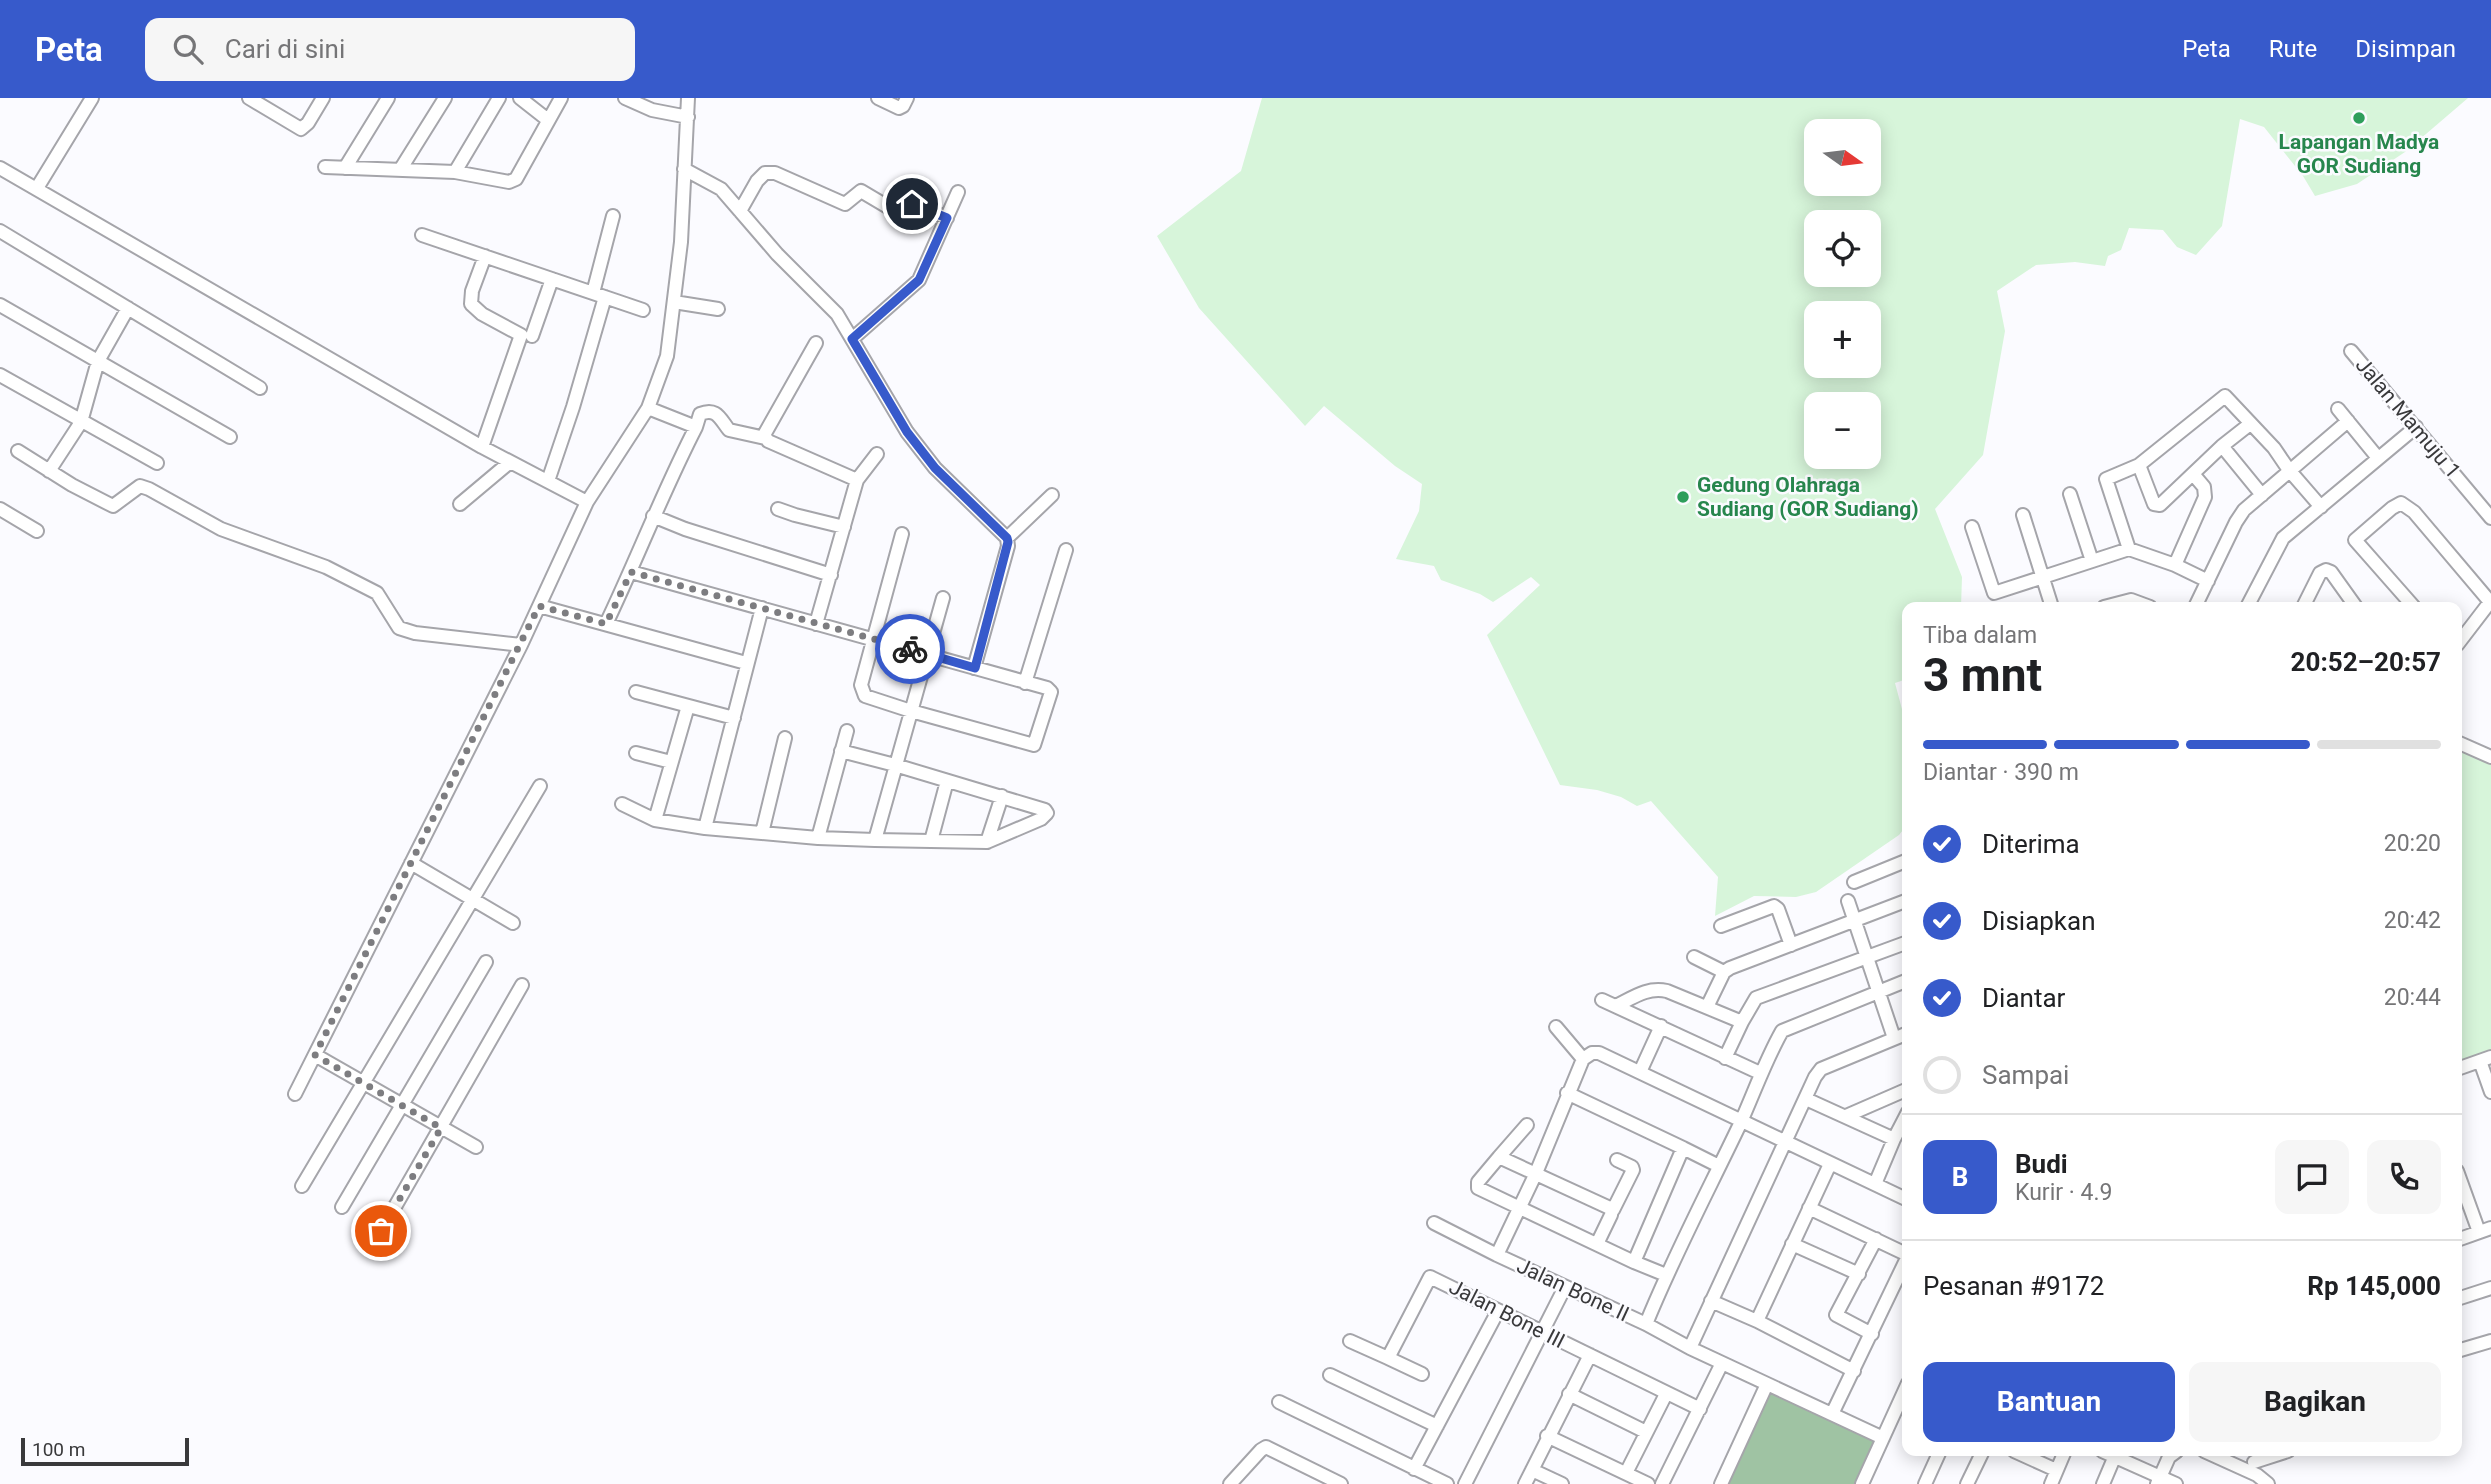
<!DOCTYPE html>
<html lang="id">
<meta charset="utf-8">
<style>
:root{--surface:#fff;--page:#f6f6f6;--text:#202124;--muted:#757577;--line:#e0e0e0;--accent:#375acb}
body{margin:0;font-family:Roboto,sans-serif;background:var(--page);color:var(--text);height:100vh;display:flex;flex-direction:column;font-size:26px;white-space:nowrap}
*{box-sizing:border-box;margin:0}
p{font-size:23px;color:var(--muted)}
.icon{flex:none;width:38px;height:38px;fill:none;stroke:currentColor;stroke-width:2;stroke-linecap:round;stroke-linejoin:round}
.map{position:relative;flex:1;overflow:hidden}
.panel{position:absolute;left:1902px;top:504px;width:560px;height:854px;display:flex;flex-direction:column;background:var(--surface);border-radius:14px;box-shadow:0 4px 18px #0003}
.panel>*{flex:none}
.needle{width:46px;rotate:104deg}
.buttons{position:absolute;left:1804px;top:21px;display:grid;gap:14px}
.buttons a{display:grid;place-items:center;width:77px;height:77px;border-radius:14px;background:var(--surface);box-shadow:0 4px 18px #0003;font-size:35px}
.scale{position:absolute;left:21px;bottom:18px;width:168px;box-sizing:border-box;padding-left:7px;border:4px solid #39393b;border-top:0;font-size:19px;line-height:24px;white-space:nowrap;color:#39393b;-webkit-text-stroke:5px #fbfbff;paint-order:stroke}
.pin{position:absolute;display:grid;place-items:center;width:60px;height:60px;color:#fff;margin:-30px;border:4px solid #fff;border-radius:50%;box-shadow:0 2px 7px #0007}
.courier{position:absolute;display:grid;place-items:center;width:70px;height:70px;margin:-35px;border:5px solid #375acb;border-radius:50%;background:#fff;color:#222;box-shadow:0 2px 9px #0007}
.head em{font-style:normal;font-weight:700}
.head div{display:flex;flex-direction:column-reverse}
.head{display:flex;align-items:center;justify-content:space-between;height:119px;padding:0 21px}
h1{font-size:46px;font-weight:700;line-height:52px}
.bar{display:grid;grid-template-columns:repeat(4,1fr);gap:10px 7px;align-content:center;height:84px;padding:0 21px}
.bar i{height:9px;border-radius:5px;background:var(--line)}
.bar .selected{background:var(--accent)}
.bar p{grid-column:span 4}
.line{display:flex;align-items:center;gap:18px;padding:0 21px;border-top:2px solid var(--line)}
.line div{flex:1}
.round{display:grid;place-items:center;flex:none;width:74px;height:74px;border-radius:14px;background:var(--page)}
ol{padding:0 21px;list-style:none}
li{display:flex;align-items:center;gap:21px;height:77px}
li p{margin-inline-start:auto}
li .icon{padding:7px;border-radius:50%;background:var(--accent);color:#fff;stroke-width:4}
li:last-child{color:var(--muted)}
li i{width:38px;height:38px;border:4px solid var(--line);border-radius:50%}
.primary-button{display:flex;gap:14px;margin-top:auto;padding:14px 21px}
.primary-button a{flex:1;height:80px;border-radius:14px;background:var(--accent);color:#fff;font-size:28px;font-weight:700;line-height:80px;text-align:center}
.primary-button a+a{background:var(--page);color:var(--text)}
header{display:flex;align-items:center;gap:42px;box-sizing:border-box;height:98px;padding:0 35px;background:var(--accent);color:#fff}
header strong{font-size:33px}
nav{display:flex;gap:38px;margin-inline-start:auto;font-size:24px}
.search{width:490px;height:63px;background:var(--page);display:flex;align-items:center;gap:18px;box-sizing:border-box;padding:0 24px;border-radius:14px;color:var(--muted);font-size:26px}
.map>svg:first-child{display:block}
</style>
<header>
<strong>Peta</strong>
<div class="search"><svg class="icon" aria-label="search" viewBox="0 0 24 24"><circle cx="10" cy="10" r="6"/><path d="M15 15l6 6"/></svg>Cari di sini</div>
<nav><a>Peta</a><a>Rute</a><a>Disimpan</a></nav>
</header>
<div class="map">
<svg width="2491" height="1386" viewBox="0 0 2491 1386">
<rect width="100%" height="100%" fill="#fbfbff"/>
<!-- green -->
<path fill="#d7f5da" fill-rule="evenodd" d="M1262,0H2468L2405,54L2357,86L2315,98L2303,78L2264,29L2240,21L2222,128L2196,157L2177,149L2163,132L2129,130L2121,152L2108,158L2105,168L2075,164L2036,167L1997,193L2005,233L1983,357L1935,411L1962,479L1961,509H1908L1907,581L1895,585L1907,630V727L1899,737L1816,794L1796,799L1754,798L1715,818L1718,779L1651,703L1637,708L1621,699L1597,692L1560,687L1487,537L1540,487L1531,479L1493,504L1480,496L1441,482L1434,468L1396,461L1419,413L1422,386L1395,368L1324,308L1305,328L1199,210L1157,138L1241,73ZM1816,33H1869V86H1816ZM1816,124H1869V177H1816ZM1869,215V268H1816V215ZM1816,306H1869V359H1816Z
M2457,644L2491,659V959L2457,971Z"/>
<!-- forest -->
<path fill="#9fc3a3" d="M1767,1286L1883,1340L1862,1386H1720Z"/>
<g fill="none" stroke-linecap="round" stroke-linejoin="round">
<!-- minor casing -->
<g stroke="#a5a5aa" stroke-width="16">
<path id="minor" d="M249,0L301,31L308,25L323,0
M520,0L548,22
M625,0L652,12L688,19
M878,0L899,10L903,8L907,0
M325,69L455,74L509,84L516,81L561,0
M0,70L482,349L587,404
M345,70L388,0
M684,71L721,91L777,156L837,216L907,334L935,370L1007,440L1008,448L974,570
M400,72L445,0
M455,74L499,0
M37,90L92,0
M740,113L757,83L765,75H775L845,106L861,93L888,109L912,106L947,120
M0,133L260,290
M422,137L643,212
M593,195L613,118
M674,204L718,211
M0,207L230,339
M532,238L552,181
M852,241L919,182L958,94
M816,245L764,337L768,343L857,382
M2351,253L2491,420
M0,277L157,365
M2338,311L2378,360
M696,329L700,316C717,309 720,321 729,332L765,340
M2222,348L2262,397
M482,349L521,237L482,216L471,206L472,193L485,158
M18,353L72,387L113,408L140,388L149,391L221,431L326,469L377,495L399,530L415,535L521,547L587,404L648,310L667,258L681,144L688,0
M2139,367L2154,406L2160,407L2222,348L2250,326
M49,373L81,324L98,263L128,210
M548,383L573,309L605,199
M2070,396L2092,463
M460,406L510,364
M0,411L37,433
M778,411L795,417L844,429
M2023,417L2052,509
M653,418L685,431L831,477
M1972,429L1994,495L2129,451L2175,467L2208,483
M1007,440L1052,397
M2129,451L2106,381L2139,367L2225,298L2274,350L2289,372L2321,409
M2175,467L2205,399L2204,389L2193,376
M631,474L1047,590L1051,594L1034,647L911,613L865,598L861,587L902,436
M539,508L746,565
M2104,509L2131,502L2150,509
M2195,509L2236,424L2244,412L2348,323
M2247,509L2283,440L2416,329
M2303,509L2320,475L2326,472L2331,474L2356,509
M2414,509L2355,442L2392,410L2401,405L2414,414L2491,505
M606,526C637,461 663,393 696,329L648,310
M816,526L857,382L877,356
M2457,547L2490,504
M1025,585L1066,452
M636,594L734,620
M2457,644L2491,659
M636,655L671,664
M622,706L655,722L705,730L818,740L875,742L987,744L1041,721L1047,715L1045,712L895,667L841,653
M655,722L688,608
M705,730L762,510
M762,735L785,640
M818,740L847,633
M875,742L943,500
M931,743L947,683
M987,744L1002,698
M411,765L513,825
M1854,784L1908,762
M1848,803L1894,940
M1721,828L1774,808L1778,811L1791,847
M1694,859L1724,874
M1602,902L1760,975
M1616,908C1634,899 1647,889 1667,893L1742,924
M1707,909L1724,874L1730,870L1908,802
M1556,929L1583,961
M315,957L476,1049
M1725,960L1742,924L1756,900L1908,844
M2480,963L2491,994
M2457,971L2491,959
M1640,974L1661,928
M1567,995L1683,1050L1634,1164L1666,1177
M295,996L521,547
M1806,1001L1894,1041L1875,1086
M1846,1018L1908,991
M1527,1027L1499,1059L1612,1111L1611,1117L1597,1146
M1894,1041L1908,1014
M1683,1050L1719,1068
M1499,1059L1478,1084V1090L1634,1164
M1830,1066L1757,1223L1854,1273
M2457,1073L2479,1134
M302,1088L540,688
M342,1109L486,864
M1809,1110L1908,1157
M1613,1112L1633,1072L1632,1069L1617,1062
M1434,1125L1497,1157L1646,1226L1690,1250L1883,1340
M381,1133L522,887
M2457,1142L2491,1130
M1792,1146L1859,1176
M1497,1157L1536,1075L1583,961L1592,955H1599L1908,1102
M2457,1201L2491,1190
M1711,1203L1757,1223
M1646,1226C1674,1157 1708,1093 1740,1026C1754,995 1765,963 1782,933L1908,882
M1872,1236L1836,1217L1876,1141
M1350,1243L1388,1260
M1690,1250L1815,979L1821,971L1908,935
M2457,1253L2491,1243
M1422,1276L1388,1260L1430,1179L1700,1311
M1330,1277L1437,1328
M1569,1296L1646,1334
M1279,1304L1447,1386
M1832,1316L1908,1158
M1547,1338L1648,1386
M2014,1353L2056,1372
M2102,1353L2176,1386
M2204,1353L2257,1377L2268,1386
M2254,1364L2288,1353
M1414,1371L1498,1213
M1532,1372L1562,1386
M1626,1375L1666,1296
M1230,1386L1261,1352L1266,1349L1341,1386
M1465,1386L1565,1189
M1525,1386L1590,1257
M1662,1386L1722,1265
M1721,1386L1767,1286
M1862,1386L1908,1285
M1925,1386L1940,1353
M1967,1386L1983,1353
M2051,1386L2065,1353
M2103,1386L2117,1353
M2157,1386L2169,1359L2177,1353"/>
</g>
<!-- minor -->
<use href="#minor" stroke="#fff" stroke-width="12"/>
</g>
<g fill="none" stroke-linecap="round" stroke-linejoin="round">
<!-- done -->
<path stroke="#7d7d80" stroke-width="7" stroke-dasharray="0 12.6" d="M381,1133L441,1030L315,957L539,508L606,526L631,474L910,551"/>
<!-- route -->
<path stroke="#375acb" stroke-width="9" d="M910,551L975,570L1008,444L1007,440L935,370L907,334L852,241L919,182L947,120L912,106"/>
</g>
<!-- markers -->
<g fill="#2e9e5b" stroke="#fbfbff" stroke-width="2.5">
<circle cx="2359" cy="20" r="7"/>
<circle cx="1683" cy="399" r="7"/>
</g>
<g text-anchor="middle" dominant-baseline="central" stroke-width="5" stroke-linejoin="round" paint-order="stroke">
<!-- leisure labels -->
<g font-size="21" font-weight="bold" fill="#27864d" stroke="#fbfbff">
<text x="2359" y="44">Lapangan Madya<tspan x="2359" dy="24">GOR Sudiang</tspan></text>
<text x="1697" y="387" text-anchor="start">Gedung Olahraga<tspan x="1697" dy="24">Sudiang (GOR Sudiang)</tspan></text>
</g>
<!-- street labels -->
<g font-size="21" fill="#39393b" stroke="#fbfbff">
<text transform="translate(2408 320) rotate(50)">Jalan Mamuju 1</text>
<text transform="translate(1573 1192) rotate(25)">Jalan Bone II</text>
<text transform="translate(1507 1216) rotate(27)">Jalan Bone III</text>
</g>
</g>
</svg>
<div class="buttons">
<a><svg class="needle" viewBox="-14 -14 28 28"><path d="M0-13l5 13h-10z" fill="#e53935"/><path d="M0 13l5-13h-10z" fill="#757577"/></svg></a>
<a><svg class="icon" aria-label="locate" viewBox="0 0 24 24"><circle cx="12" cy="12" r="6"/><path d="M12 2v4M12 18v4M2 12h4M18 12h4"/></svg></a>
<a>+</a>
<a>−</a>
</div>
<div class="scale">100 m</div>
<div class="pin" style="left:381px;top:1133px;background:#ea580c"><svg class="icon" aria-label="bag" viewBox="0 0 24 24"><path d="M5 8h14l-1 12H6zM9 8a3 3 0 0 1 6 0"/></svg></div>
<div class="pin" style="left:912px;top:106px;background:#1f2937"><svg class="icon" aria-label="home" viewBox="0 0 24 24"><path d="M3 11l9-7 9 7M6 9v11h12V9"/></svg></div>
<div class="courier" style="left:910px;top:551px"><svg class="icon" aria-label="bike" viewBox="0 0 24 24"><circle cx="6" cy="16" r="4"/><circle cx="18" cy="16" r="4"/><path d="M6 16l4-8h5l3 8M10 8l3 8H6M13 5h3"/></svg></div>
<section class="panel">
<div class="head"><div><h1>3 mnt</h1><p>Tiba dalam</p></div><em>20:52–20:57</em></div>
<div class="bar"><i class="selected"></i><i class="selected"></i><i class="selected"></i><i></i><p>Diantar · 390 m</p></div>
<ol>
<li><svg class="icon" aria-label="check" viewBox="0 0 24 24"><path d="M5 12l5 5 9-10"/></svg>Diterima<p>20:20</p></li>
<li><svg class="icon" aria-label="check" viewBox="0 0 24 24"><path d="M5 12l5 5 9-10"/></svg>Disiapkan<p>20:42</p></li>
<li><svg class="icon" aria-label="check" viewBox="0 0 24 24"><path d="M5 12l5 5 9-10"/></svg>Diantar<p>20:44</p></li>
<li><i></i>Sampai</li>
</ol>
<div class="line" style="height:126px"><b class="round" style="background:var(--accent);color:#fff">B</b><div><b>Budi</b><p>Kurir · 4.9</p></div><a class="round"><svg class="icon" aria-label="chat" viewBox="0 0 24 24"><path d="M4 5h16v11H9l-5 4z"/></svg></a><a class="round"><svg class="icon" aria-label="phone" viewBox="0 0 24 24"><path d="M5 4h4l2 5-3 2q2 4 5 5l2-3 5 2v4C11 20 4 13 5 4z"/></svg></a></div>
<div class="line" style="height:91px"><div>Pesanan #9172</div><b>Rp 145,000</b></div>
<div class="primary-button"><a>Bantuan</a><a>Bagikan</a></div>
</section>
</div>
